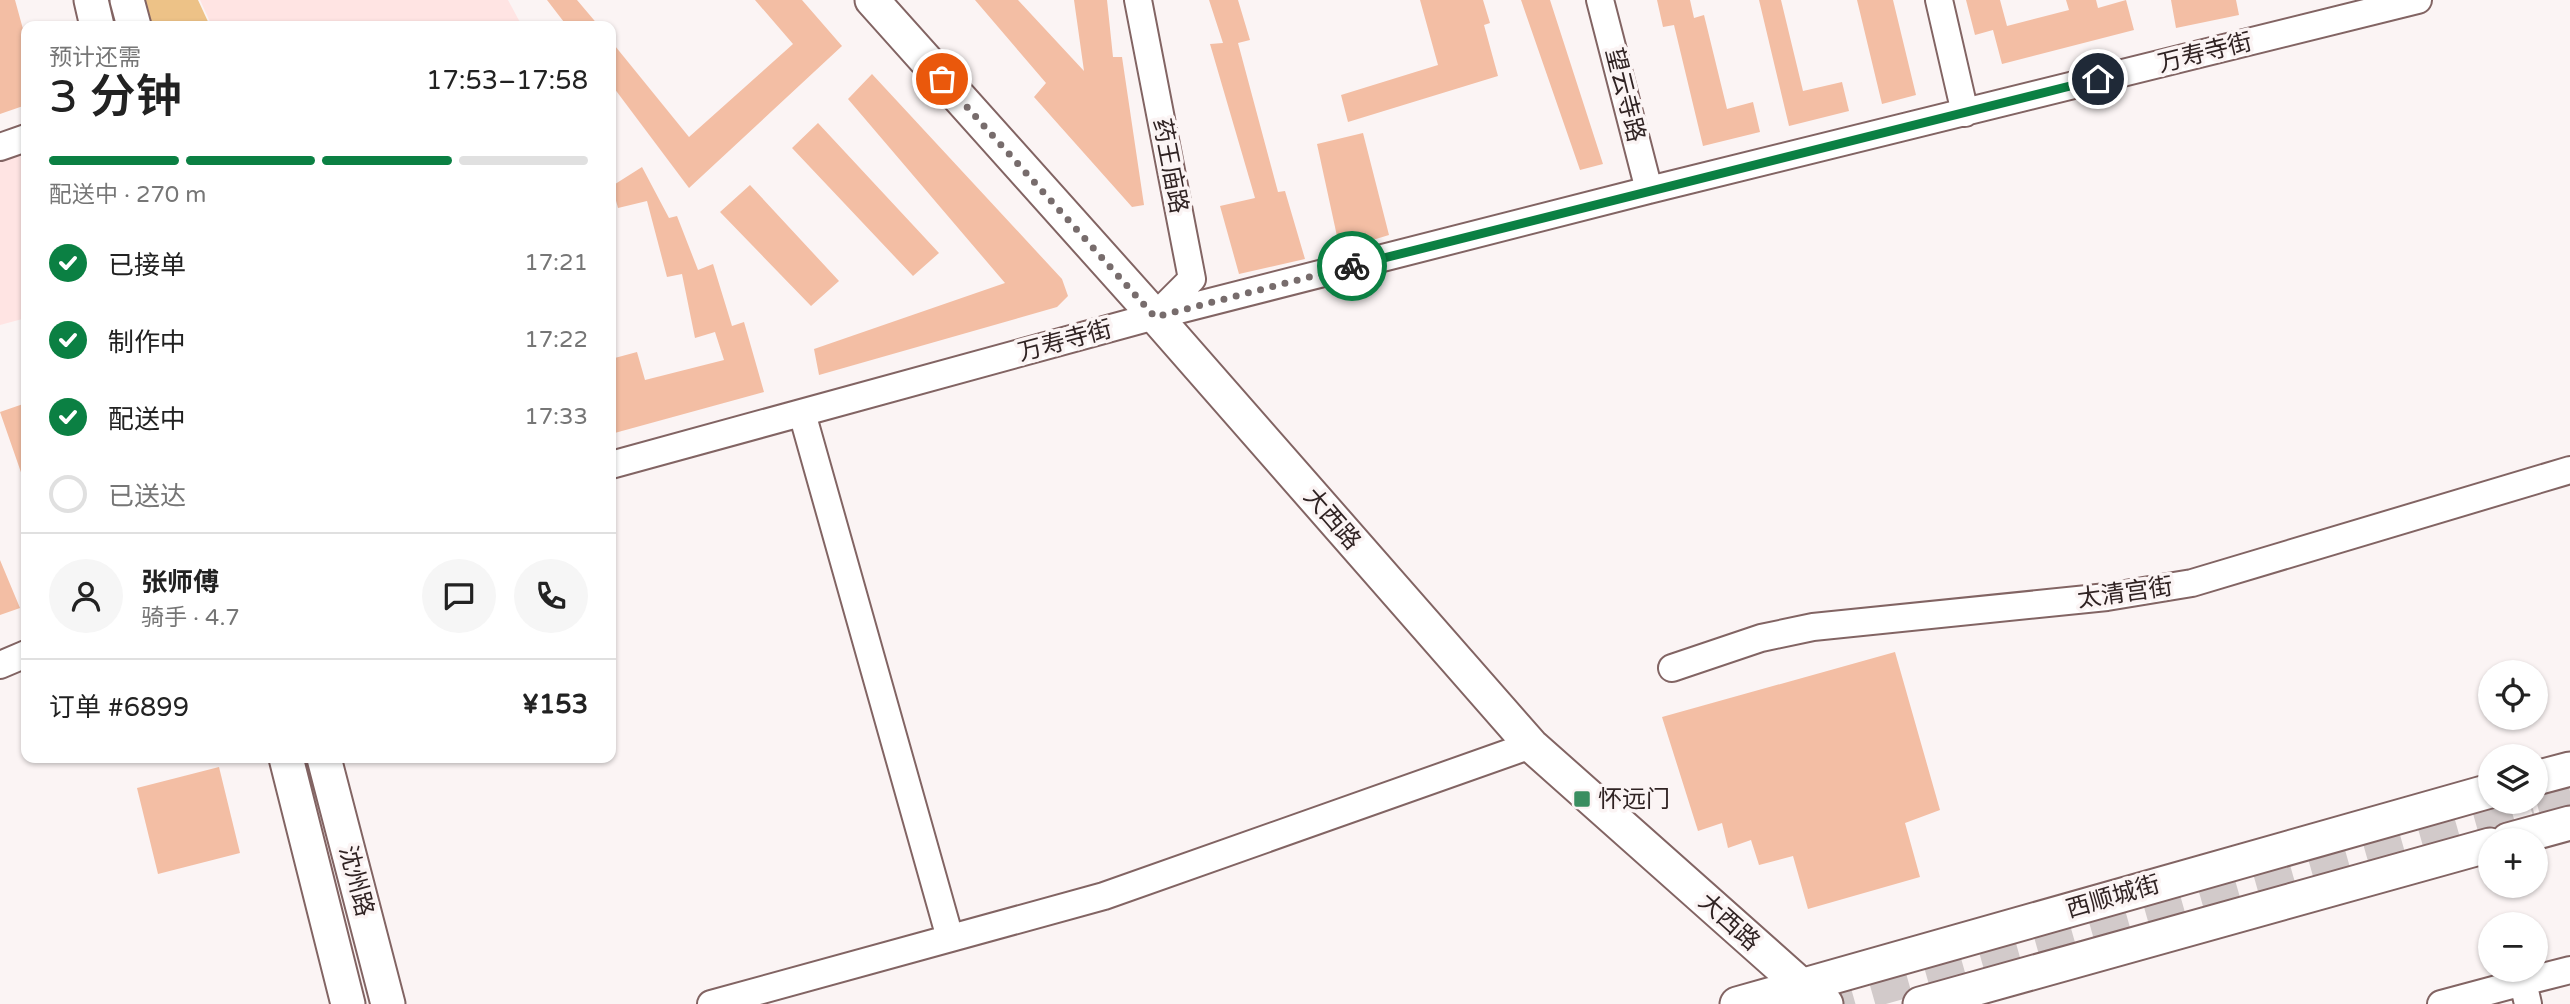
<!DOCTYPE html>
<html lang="zh">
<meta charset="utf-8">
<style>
:root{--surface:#fff;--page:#f6f6f6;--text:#222;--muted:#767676;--line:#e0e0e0;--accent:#0b8043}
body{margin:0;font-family:"Varela Round","Noto Sans SC",sans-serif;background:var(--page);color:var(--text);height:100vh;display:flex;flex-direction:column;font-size:26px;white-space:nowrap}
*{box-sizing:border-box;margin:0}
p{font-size:23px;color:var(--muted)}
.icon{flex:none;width:38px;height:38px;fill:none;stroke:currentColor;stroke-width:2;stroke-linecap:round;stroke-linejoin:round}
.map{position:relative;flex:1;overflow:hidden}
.panel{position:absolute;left:21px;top:21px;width:595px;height:742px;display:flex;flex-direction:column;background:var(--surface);border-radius:14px;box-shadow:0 2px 5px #0004}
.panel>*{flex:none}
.tools{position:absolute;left:2478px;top:660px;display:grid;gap:14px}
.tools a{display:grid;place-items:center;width:70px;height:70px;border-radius:50%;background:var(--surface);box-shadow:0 2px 5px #0004;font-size:35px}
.pin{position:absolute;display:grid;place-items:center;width:60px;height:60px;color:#fff;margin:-30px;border:4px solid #fff;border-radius:50%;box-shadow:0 2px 7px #0007}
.courier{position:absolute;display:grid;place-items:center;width:70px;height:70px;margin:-35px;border:5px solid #0b8043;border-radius:50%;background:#fff;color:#222;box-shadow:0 2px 9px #0007}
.headline em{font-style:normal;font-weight:600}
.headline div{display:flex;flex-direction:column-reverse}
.headline{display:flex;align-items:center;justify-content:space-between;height:119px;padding:0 28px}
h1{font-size:46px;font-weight:600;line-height:52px}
.bar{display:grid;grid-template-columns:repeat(4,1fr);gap:10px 7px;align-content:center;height:84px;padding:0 28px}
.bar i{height:9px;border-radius:5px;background:var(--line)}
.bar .active{background:var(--accent)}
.bar p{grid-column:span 4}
.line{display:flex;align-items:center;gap:18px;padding:0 28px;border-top:2px solid var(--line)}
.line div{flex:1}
.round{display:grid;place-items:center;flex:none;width:74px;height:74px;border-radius:37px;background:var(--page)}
ol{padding:0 28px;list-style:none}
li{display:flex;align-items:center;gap:21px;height:77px}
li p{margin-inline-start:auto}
li .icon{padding:7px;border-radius:50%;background:var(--accent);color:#fff;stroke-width:4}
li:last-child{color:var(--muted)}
li i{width:38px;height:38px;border:4px solid var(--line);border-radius:50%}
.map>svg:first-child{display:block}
</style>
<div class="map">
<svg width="2570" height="1004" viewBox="0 0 2570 1004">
<rect width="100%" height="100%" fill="#fbf4f4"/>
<!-- built -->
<path fill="#ffe4e3" d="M200,0H508L522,26H212Z
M26,145V318L0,325V155Z"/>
<!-- green -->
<path fill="#edc287" d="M139,0H198L210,26H147Z"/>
<!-- building -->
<path fill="#f3bea4" d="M0,0H15L26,40V105L0,114Z
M547,0H577L599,26H567Z
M755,0H802L842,46L689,188L611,84V41L689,137L793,44Z
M975,0H1018L1084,71L1074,0H1107L1113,57H1122L1144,205L1132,207L1034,97L1046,83Z
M1209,0H1238L1250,40L1238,43L1278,192L1285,191L1305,259L1239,274L1220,206L1255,198L1210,44L1223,43Z
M1420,0H1483L1490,23L1484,25L1498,76L1348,122L1341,95L1438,65Z
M1521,0H1550L1603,164L1580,170Z
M1657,0H1690L1694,18L1704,15L1727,109L1753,102L1760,132L1703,146L1674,25L1663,27Z
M1759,0H1781L1803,91L1842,82L1849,111L1789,126Z
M1857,0H1893L1916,95L1882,104Z
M1966,0H2000L2007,26L2069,10L2066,0H2096L2098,8L2126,0L2134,30L2002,64L1993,30L1975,35Z
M2171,0H2236L2239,15L2176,28Z
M872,74L1062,279L1068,296L1057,307L819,375L814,349L1005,283L848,99Z
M818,123L939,253L913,276L792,148Z
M1363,133L1389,235L1340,250L1317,144Z
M642,167L669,218L677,216L698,270L713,264L732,326L744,322L764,392L611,434V359L637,352L645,380L724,360L715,332L695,338L682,274L667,277L647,201L618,208L612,186Z
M750,185L839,281L811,306L720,212Z
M26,403V480L24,481L0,412Z
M0,560L20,608L0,615Z
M1895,652L1940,810L1905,823L1920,877L1808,909L1793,856L1759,865L1751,840L1728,848L1722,823L1698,831L1662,717Z
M219,767L240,853L158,874L137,788Z"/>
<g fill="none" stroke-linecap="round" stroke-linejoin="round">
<!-- highway-tunnel -->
<path stroke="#d2caca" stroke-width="38" stroke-dasharray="38 19" stroke-linecap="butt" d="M2536,800L2570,791
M1816,1004L2531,802"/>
<!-- minor casing -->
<g stroke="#826463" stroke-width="30">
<path id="minor" d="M1138,0L1192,279L1156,315
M1600,0L1649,190
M1939,0L1965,113
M0,147L26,138
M802,413L950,938
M611,465L1155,316L1649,190L2418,0
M0,665L26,654
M1672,668L1761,638L1813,627L2107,597L2192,583L2570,470
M2523,982L2570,970
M711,1004L1104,896L1531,745
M2441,1004L2523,982L2528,1004"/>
</g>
<!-- major casing -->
<g stroke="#826463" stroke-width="37">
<path id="major" d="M91,0L97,26
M127,0L134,26
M872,0L1155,316L1531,745L1801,985L1826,1004
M286,758L348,1004
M324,758L388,1004
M2536,778L2570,769
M2508,840L2570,823
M1737,1004L2490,791
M1920,1004L2490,845"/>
</g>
<!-- minor -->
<use href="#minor" stroke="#fff" stroke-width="26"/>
<!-- major -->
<use href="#major" stroke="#fff" stroke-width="33"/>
</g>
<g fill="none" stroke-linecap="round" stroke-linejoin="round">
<!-- done -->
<path stroke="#776c6c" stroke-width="7" stroke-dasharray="0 12.6" d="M942,79L1155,317L1352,266"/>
<!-- route -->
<path stroke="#0b8043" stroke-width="9" d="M1352,266L2098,79"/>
</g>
<!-- markers -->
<rect fill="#3a8e60" stroke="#fbf4f4" stroke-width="2.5" x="1573" y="790" width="18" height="18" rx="3.5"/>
<g text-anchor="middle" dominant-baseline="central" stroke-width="7" stroke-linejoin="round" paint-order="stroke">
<!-- street labels -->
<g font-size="24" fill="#302323" stroke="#fbf4f4">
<text transform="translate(2205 53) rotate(-14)">万寿寺街</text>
<text transform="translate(1625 95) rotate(76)">望云寺路</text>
<text transform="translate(1170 166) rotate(79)">药王庙路</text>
<text transform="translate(1065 341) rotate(-15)">万寿寺街</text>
<text transform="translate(1332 519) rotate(49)">大西路</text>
<text transform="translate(2125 593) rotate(-8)">太清宫街</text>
<text transform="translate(356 881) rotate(75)">沈州路</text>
<text transform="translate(2113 897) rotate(-16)">西顺城街</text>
<text transform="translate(1729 922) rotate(42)">大西路</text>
</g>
<!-- poi labels -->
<g font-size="24" fill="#302323" stroke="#fbf4f4" text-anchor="start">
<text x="1598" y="799">怀远门</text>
</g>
</g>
</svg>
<div class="tools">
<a><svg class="icon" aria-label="locate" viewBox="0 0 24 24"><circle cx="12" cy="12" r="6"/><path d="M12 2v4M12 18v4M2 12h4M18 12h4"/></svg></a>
<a><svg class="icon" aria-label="layers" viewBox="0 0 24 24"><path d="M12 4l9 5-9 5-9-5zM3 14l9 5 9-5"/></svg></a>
<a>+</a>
<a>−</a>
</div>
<div class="pin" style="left:942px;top:79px;background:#ea580c"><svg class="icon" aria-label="bag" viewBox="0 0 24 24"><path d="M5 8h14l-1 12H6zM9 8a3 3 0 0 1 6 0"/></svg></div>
<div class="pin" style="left:2098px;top:79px;background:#1f2937"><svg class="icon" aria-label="home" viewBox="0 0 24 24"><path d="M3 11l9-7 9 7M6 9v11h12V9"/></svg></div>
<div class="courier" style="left:1352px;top:266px"><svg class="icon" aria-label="bike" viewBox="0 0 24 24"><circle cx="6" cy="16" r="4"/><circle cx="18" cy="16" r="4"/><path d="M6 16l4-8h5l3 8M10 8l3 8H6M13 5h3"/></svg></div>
<section class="panel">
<div class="headline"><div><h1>3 分钟</h1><p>预计还需</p></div><em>17:53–17:58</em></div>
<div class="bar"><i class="active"></i><i class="active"></i><i class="active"></i><i></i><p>配送中 · 270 m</p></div>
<ol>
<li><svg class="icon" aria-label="check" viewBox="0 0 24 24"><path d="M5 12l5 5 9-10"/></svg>已接单<p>17:21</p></li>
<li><svg class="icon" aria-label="check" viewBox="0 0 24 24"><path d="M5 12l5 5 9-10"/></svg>制作中<p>17:22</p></li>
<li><svg class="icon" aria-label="check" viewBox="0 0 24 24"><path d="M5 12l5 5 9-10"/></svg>配送中<p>17:33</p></li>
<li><i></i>已送达</li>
</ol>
<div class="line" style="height:126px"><a class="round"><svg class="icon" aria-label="person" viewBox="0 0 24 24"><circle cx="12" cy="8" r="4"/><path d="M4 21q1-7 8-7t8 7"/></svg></a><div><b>张师傅</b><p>骑手 · 4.7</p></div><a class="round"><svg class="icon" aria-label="chat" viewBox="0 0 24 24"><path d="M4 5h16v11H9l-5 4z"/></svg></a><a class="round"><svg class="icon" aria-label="phone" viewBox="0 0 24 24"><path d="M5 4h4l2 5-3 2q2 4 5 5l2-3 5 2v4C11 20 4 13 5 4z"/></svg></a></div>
<div class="line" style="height:91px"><div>订单 #6899</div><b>¥153</b></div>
</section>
</div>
